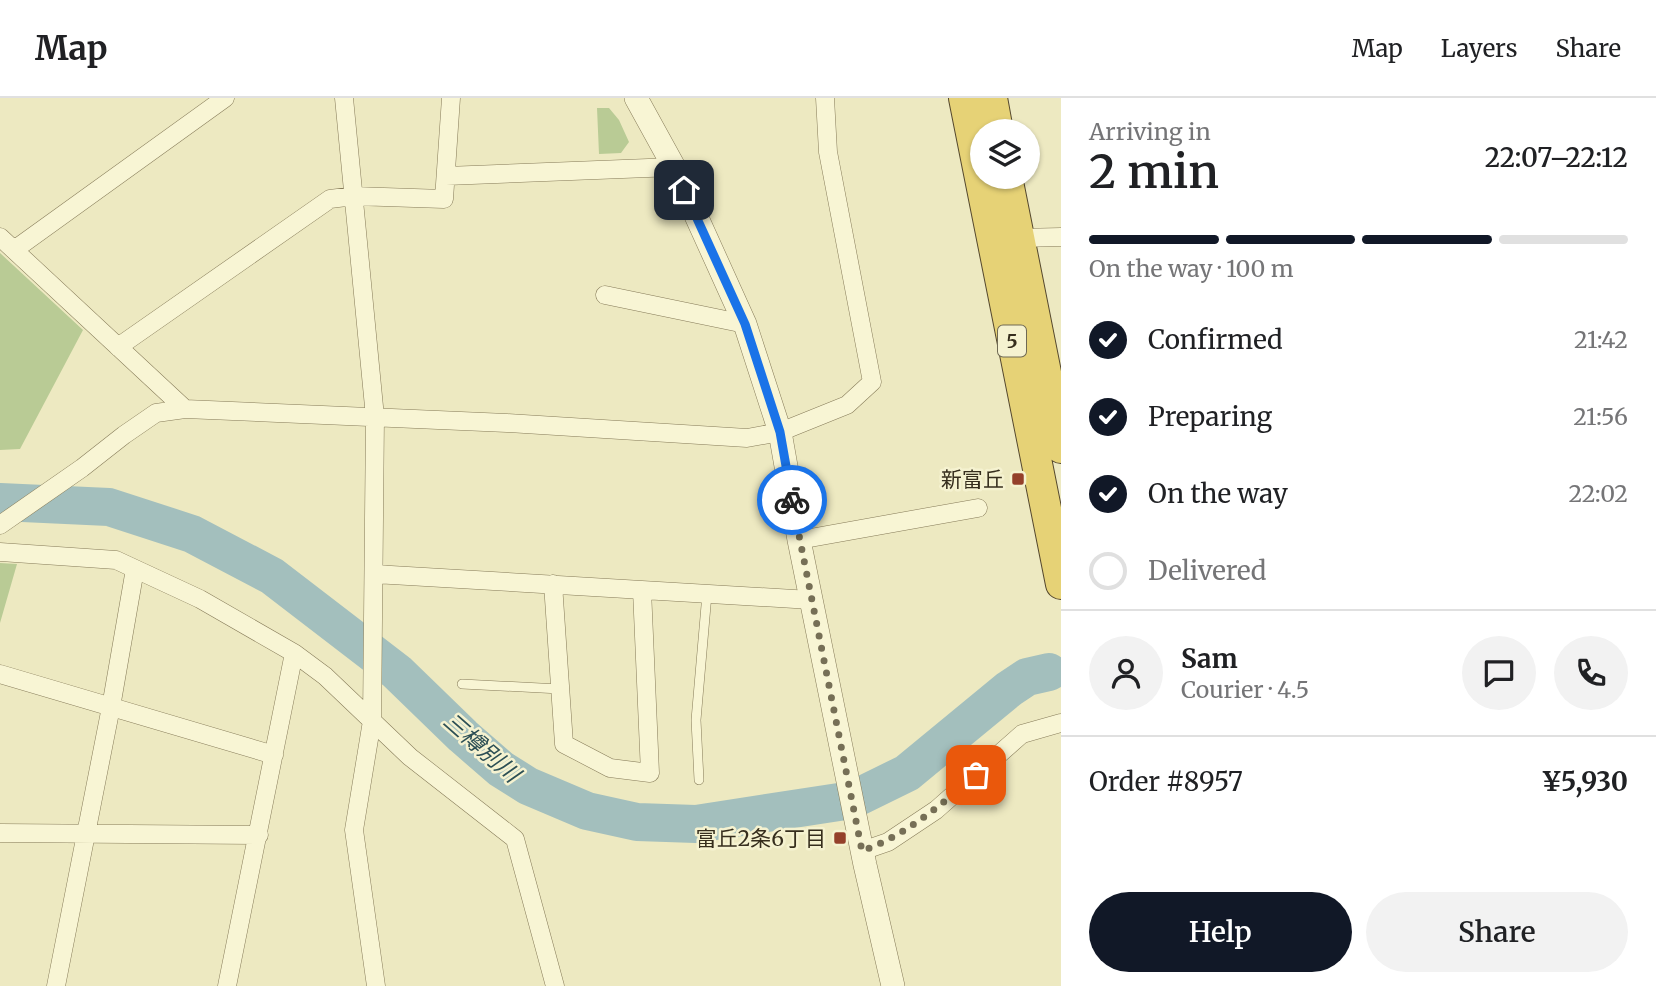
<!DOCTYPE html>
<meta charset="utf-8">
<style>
:root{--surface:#fff;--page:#f2f2f2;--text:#202124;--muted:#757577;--line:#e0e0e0;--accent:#111827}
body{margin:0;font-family:Merriweather,"Noto Sans JP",serif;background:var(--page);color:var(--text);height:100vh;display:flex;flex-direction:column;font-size:26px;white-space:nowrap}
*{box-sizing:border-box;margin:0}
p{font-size:23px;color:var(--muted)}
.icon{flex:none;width:38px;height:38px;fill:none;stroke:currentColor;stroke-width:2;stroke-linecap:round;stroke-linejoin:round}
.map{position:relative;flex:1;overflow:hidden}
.sheet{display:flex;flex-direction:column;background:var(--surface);width:595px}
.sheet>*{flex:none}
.controls{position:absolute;left:970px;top:21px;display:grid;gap:14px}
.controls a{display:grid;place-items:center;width:70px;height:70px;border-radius:50%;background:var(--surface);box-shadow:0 2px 5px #0004;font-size:35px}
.pin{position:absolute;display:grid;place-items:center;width:60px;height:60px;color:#fff;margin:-30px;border-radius:14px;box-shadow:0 4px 10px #0006}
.courier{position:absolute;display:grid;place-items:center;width:70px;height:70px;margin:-35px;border:5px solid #1a73e8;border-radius:50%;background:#fff;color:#222;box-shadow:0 2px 9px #0007}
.headline em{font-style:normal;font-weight:600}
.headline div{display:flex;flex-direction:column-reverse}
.headline{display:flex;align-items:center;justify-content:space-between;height:119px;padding:0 28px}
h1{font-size:46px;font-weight:600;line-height:52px}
.bar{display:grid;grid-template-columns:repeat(4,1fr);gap:10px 7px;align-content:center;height:84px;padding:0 28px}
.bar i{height:9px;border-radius:5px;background:var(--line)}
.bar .selected{background:var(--accent)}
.bar p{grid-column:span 4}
.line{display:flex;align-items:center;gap:18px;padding:0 28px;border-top:2px solid var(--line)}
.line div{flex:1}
.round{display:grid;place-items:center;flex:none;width:74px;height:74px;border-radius:37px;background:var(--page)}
ol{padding:0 28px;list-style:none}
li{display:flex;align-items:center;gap:21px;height:77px}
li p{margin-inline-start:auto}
li .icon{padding:7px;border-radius:50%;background:var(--accent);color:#fff;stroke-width:4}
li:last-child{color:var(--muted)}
li i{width:38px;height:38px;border:4px solid var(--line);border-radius:50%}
.action{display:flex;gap:14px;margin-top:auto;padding:14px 28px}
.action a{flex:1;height:80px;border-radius:42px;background:var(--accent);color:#fff;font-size:28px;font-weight:600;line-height:80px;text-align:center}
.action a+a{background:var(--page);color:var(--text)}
header{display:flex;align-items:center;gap:42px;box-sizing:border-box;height:98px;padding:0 35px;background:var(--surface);border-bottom:2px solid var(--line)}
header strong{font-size:33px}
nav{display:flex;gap:38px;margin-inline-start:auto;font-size:24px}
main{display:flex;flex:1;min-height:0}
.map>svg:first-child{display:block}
</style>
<header>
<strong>Map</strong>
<nav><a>Map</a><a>Layers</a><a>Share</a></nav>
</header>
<main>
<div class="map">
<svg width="1061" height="888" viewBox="0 0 1061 888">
<rect width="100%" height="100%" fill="#ede9c1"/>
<!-- green -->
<path fill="#b9cb95" d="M597,10H609L619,22L629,44L621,55L599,56Z
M0,155L83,232L20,351L0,352Z
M0,465L17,466L0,525Z"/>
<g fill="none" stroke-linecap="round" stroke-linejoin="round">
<!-- stream -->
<path stroke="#6b8d8c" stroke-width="6" d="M1049,574L1061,571"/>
<!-- river -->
<path stroke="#a3bfbd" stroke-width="38" d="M0,404L109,409L192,436L272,478L397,574L463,638L501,671L528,688L587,713L637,724L696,726L852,702L907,675L1009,591L1027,579L1049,574"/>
<!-- service casing -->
<g stroke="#867b59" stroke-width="10">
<path id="service" d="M462,586L560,591
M699,682L696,622L707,496"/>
</g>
<!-- minor casing -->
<g stroke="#867b59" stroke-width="19">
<path id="minor" d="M344,0L375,319L372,623L354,732L376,888
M446,78L674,69
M0,139L185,311
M1019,140L1061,139
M14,152L225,0
M605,197L745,226
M118,249L330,101L354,98L444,101L451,0
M0,427L82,370L124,337L156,315L185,311L507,325L747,340L780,334L847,307L872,284L828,54L825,0
M799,442L978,410
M0,454L116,462L200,501L294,555L325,578L410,659L515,741L555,888
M374,476L811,502
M553,486L564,646L610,670L650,675L642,492
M0,576L274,657
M0,735L259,737
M862,753L888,744L936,712L1022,636L1061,625
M56,888L111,609L135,471
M227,888L294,555"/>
</g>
<!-- tertiary casing -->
<g stroke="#867b59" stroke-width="24">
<path id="tertiary" d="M636,0L674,69L745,226L780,334L799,442L865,767L893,888"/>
</g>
<!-- trunk casing -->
<g stroke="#54472d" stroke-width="32">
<path id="trunk" d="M964,0L1061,486
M992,0L998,33
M1007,79L1061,350"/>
</g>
<!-- service -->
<use href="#service" stroke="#f8f5d4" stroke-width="9"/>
<!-- minor -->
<use href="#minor" stroke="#f8f5d4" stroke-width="18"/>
<!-- tertiary -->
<use href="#tertiary" stroke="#f8f5d4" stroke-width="23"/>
<!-- trunk -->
<use href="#trunk" stroke="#e6d276" stroke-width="30"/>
</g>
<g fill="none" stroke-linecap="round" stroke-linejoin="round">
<!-- done -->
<path stroke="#766f56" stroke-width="7" stroke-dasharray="0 12.6" d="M792,402L862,753C906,737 941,707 976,677"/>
<!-- route -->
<path stroke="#1a73e8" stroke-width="9" d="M684,92L745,226L780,334L792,402"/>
</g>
<!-- markers -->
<g fill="#94402a" stroke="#f5f2d0" stroke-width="2.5">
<rect x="1011" y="374" width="14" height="14" rx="3.5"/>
<rect x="833" y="733" width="14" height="14" rx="3.5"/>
</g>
<g text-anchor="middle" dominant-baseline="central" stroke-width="5" stroke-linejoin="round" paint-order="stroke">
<!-- shield labels -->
<rect fill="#f5f2d0" stroke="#6f6953" stroke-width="2" x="998" y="227.5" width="28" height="31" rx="5"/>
<g font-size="19" font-weight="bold" fill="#362e1d">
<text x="1012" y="243">5</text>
</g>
<!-- poi labels -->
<g font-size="21" fill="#362e1d" stroke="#f5f2d0" text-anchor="end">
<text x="1004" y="381">新富丘</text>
<text x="826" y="740">富丘2条6丁目</text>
</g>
<!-- water labels -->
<g font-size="23" font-style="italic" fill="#2c4f55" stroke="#f5f2d0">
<text transform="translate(482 649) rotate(41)">三樽別川</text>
</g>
</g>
</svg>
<div class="controls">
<a><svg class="icon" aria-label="layers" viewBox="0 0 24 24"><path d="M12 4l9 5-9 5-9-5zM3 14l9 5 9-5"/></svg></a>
</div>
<div class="pin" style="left:976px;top:677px;background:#ea580c"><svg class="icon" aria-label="bag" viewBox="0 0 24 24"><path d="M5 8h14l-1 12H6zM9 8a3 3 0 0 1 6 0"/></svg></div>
<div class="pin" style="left:684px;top:92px;background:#1f2937"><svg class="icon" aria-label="home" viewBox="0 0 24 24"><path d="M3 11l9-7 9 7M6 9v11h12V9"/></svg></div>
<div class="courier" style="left:792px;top:402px"><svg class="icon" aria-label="bike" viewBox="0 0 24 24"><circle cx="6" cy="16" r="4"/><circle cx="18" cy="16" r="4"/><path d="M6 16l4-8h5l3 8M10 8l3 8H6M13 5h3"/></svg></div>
</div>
<section class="sheet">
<div class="headline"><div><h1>2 min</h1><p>Arriving in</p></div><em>22:07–22:12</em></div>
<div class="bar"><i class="selected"></i><i class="selected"></i><i class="selected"></i><i></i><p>On the way · 100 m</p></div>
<ol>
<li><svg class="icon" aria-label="check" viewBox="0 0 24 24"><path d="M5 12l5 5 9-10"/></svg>Confirmed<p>21:42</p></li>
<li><svg class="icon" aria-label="check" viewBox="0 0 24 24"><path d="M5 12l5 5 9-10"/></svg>Preparing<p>21:56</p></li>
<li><svg class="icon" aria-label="check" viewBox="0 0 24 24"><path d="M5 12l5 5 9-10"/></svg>On the way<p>22:02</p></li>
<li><i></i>Delivered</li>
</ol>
<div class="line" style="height:126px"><a class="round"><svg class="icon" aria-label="person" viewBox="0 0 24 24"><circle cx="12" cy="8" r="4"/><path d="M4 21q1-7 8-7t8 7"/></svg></a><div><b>Sam</b><p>Courier · 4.5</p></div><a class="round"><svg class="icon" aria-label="chat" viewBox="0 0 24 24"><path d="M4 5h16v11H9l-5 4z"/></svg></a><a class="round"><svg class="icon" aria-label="phone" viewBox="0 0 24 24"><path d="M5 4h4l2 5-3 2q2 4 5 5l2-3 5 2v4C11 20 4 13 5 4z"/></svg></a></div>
<div class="line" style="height:91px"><div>Order #8957</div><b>¥5,930</b></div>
<div class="action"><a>Help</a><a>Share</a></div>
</section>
</main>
